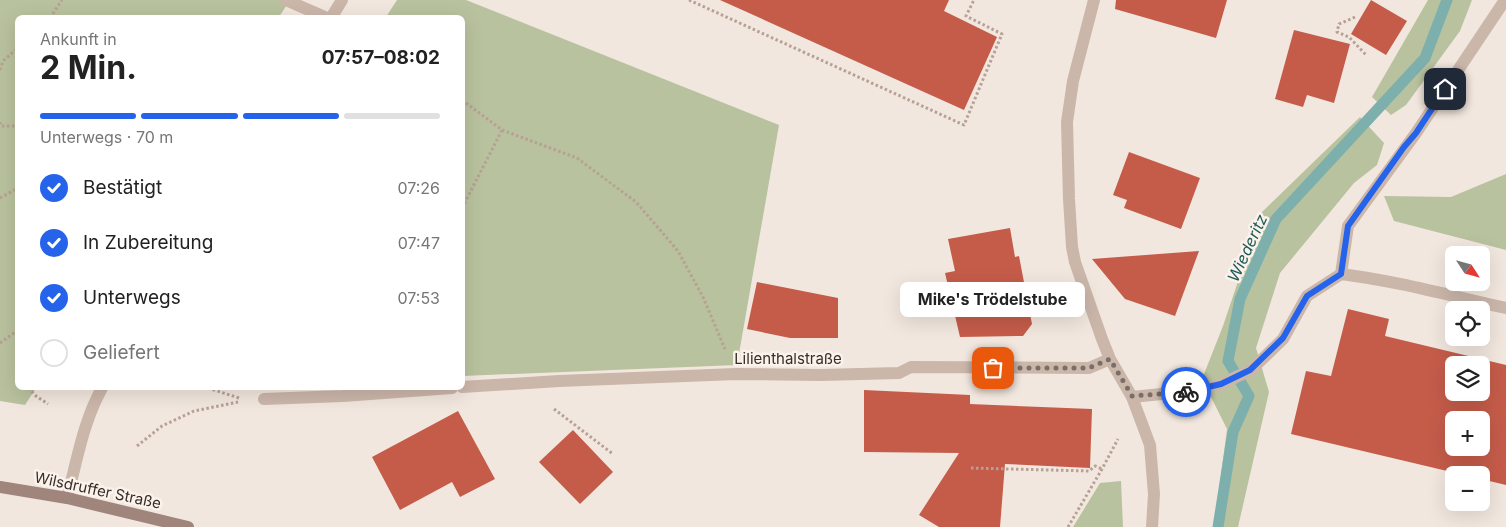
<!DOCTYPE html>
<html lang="de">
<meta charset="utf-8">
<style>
:root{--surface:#fff;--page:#f2f2f2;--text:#222;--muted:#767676;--line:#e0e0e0;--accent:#2563eb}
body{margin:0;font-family:Inter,sans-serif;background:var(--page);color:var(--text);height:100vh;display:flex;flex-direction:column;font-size:19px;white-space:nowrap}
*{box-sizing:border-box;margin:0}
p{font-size:16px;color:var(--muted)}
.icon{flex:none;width:28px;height:28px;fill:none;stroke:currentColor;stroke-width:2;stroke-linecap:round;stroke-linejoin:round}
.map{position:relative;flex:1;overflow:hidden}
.drawer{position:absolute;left:15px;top:15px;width:450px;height:375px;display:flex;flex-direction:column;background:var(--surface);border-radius:8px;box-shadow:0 5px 20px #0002}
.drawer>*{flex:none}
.needle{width:32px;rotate:126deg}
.tools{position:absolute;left:1445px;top:246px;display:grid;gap:10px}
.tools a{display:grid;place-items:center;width:45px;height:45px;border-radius:8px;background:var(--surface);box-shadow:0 5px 20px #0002;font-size:25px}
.pin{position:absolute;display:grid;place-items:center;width:42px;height:42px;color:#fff;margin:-21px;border-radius:10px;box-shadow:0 2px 8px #0006}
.courier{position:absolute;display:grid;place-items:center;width:50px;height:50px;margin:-25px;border:4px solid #2563eb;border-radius:50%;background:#fff;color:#222;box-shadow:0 1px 6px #0007}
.bubble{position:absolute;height:35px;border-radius:8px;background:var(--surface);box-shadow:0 5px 20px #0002;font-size:16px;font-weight:700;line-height:35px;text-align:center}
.head em{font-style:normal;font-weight:700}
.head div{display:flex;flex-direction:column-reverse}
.head{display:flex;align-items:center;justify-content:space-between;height:85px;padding:0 25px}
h1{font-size:32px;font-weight:700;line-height:38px}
.bar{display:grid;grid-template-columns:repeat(4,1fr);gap:8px 5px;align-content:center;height:60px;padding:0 25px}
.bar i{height:6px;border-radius:4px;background:var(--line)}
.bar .active{background:var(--accent)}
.bar p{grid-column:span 4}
ol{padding:0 25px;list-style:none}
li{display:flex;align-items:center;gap:15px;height:55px}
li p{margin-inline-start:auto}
li .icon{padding:5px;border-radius:50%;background:var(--accent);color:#fff;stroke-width:4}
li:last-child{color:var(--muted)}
li i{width:28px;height:28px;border:2px solid var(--line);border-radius:50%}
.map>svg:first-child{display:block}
</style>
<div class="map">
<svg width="1506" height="527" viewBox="0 0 1506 527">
<rect width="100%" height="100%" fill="#f2e7de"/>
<!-- green -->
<path fill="#b9c29e" d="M0,0H290L279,17L18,18V388H36L25,405L0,401Z
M397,0H466L779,125L737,365L463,376L462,18L386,17Z
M1428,0H1472L1460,31L1406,105L1391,115L1372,97Z
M1360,117L1384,143L1377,165L1354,183L1280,273L1256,348L1269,392L1238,527H1214L1227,429L1202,379L1223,326L1261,213Z
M1506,174V250L1394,221L1384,196L1451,197Z
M1121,481L1123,527H1073L1100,483Z"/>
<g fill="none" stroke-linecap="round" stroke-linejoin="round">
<!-- stream -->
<path stroke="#7db0ad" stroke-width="11" d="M1218,527L1233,432L1249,396L1228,361L1240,299L1276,219L1425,58L1447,0"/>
</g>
<!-- building -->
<path fill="#c55c4a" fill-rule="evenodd" d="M720,0H949L944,11L997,37L964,110Z
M1116,0H1227L1216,38L1115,9Z
M1371,0L1407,21L1386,55L1351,34Z
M1294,30L1350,44L1334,103L1307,95L1303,107L1275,99Z
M1129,152L1200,178L1181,229L1124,208L1127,200L1113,195Z
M1010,228L1015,257L1019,256L1032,324L1023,336L960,337L945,273L955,271L948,239Z
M1199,251L1175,316L1125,299L1092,259Z
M757,282L838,298V338H790L747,329Z
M1348,309L1389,319L1385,336L1506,365V485L1481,479V475H1464L1291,434L1306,371L1331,376ZM1454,365H1481V392H1454ZM1454,420H1481V448H1454Z
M864,390L970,395V404L1092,409L1090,468L1005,464L1000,527H939L919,515L959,453L864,452Z
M458,411L495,479L460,497L452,482L400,510L372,457Z
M573,430L613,472L580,504L539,462Z"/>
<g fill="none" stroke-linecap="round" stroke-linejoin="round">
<!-- path -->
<path stroke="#b7a094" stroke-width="3" stroke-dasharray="2.5 2.5" stroke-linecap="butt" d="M689,0L964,125L1002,34L966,16L974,0
M1355,17L1339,24L1337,32L1349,37L1367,56
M50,18L62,0
M0,70L3,61L18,48
M462,100L502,130L577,158L636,202L678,251L703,297L725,349
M0,122L1,126H18
M0,198L18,188
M462,208L502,130
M0,343L18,330
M28,388L36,396L48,404
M208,388L239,398
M554,409L613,454
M137,446L162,426L194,411L238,402
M971,468L1089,471L1095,466L1102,469
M1068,527L1102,469L1118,439"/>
<!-- service -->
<path stroke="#cbb6aa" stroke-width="12" d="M286,0L327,18
M1341,274L1348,226L1416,133L1505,0
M1132,397L1191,391L1221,384L1251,370L1283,339L1307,296L1341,274C1397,281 1451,296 1506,308"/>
<!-- minor -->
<path stroke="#cbb6aa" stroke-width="12" d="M1094,0L1073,81L1067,122L1069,199L1072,247L1075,262L1102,339L1110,359L1132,397L1150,445L1154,494L1152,527
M331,18L342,0
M462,387L559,381L736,374L821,375L899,373L911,367L1089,368L1110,359
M264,399L343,396L452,388
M67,498C77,461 83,422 102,388"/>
<!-- secondary -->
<path stroke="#9f857b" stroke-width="12" d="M0,487L67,498L188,527"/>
</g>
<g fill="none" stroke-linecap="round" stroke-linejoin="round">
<!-- done -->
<path stroke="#796e68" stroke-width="5" stroke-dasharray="0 9" d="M993,368H1089L1110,359L1132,396L1186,392"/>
<!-- route -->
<path stroke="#2563eb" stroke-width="6" d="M1186,392L1221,384L1250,370L1283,338L1307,296L1341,274L1348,226L1404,147L1416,133L1445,89"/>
</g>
<g text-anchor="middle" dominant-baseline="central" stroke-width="5" stroke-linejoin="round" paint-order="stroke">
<!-- street labels -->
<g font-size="15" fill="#382d29" stroke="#faf2eb">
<text x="788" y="358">Lilienthalstraße</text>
<text transform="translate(98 490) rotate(12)">Wilsdruffer Straße</text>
</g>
<!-- water labels -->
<g font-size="16" font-style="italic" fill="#1f5a58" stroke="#faf2eb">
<text transform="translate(1247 248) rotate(-65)">Wiederitz</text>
</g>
</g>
</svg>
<div class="tools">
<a><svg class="needle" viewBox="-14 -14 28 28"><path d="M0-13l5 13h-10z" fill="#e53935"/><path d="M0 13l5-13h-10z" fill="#767676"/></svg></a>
<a><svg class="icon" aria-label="locate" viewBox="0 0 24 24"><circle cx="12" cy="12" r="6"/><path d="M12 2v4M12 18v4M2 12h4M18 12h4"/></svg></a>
<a><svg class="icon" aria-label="layers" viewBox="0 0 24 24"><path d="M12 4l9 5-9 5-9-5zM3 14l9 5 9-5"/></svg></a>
<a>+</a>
<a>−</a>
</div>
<div class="pin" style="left:993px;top:368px;background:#ea580c"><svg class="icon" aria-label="bag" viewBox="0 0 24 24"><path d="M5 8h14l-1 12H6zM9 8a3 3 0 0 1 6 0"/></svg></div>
<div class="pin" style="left:1445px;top:89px;background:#1f2937"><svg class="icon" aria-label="home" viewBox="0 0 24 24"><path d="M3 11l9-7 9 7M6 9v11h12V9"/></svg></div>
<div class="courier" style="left:1186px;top:392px"><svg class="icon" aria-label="bike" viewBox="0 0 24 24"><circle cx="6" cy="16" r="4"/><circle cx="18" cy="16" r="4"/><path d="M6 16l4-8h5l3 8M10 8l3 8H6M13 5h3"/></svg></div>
<div class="bubble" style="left:900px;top:282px;width:185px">Mike's Trödelstube</div>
<section class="drawer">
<div class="head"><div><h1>2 Min.</h1><p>Ankunft in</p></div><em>07:57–08:02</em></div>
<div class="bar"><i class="active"></i><i class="active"></i><i class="active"></i><i></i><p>Unterwegs · 70 m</p></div>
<ol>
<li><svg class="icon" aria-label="check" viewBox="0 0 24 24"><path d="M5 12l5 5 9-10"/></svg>Bestätigt<p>07:26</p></li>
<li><svg class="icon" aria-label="check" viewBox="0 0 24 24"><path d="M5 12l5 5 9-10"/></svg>In Zubereitung<p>07:47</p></li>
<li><svg class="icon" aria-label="check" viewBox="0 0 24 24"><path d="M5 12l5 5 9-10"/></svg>Unterwegs<p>07:53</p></li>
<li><i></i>Geliefert</li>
</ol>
</section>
</div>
